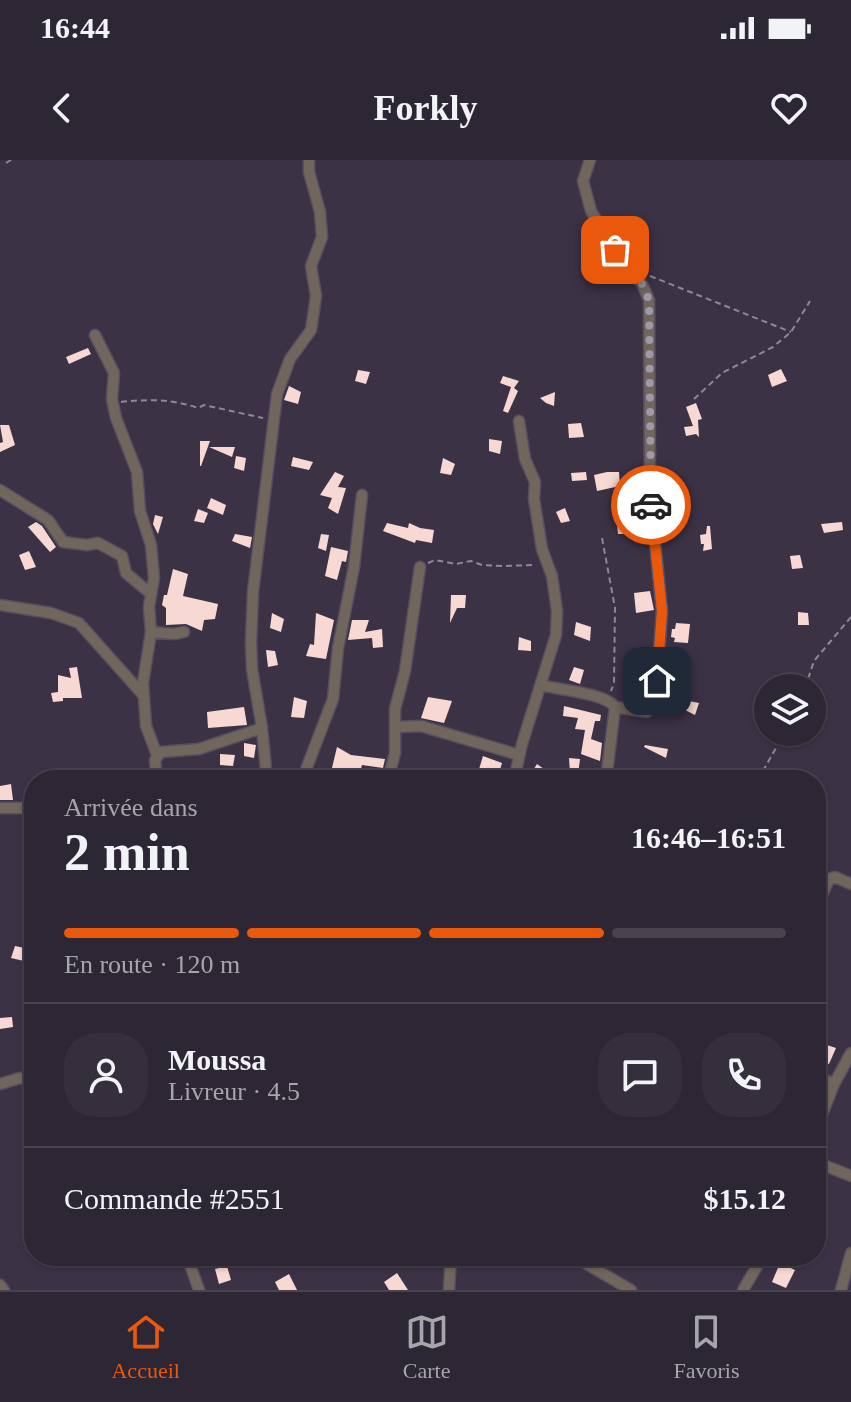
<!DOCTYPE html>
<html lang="fr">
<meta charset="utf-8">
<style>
:root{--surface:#2d2634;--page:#352e3c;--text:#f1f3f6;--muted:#a7a5ac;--line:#48434f;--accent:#ea580c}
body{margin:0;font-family:Georgia,serif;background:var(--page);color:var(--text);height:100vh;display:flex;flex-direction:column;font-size:30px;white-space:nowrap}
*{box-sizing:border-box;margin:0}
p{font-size:26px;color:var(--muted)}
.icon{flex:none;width:44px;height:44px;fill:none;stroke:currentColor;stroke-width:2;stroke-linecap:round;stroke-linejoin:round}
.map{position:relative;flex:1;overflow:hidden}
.drawer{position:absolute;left:24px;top:610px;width:802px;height:496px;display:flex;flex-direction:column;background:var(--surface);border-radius:32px;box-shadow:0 2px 6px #0004,0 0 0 2px var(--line)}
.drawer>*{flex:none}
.tools{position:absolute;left:754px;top:514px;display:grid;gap:16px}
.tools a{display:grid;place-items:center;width:72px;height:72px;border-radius:50%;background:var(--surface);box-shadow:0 2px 6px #0004,0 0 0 2px var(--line);font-size:40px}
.pin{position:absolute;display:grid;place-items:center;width:68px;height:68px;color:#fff;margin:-34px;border-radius:16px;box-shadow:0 4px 12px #0006}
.courier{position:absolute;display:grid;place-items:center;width:80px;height:80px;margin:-40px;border:6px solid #ea580c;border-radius:50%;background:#fff;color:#222;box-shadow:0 2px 10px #0007}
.headline em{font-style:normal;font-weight:600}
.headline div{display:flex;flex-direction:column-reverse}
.headline{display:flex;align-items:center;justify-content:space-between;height:136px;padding:0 40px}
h1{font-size:52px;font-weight:600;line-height:60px}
.bar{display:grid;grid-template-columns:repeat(4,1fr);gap:12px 8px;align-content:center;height:96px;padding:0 40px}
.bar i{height:10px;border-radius:6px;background:var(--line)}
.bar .current{background:var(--accent)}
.bar p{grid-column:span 4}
.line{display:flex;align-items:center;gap:20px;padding:0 40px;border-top:2px solid var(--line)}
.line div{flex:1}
.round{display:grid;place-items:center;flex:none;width:84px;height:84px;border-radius:32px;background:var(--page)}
.status{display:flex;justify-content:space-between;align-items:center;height:56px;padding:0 40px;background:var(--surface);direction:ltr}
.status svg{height:22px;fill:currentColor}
header{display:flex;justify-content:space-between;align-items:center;height:104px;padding:0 40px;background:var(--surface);font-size:36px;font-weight:600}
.dock{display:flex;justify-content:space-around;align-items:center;height:112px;border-top:2px solid var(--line);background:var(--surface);font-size:22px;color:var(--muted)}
.dock a{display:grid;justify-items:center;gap:4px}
.dock .current{color:var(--accent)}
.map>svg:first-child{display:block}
</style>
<div class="status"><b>16:44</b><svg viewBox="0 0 49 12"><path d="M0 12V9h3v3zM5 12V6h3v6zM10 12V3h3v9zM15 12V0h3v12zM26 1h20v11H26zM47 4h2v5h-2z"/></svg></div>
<header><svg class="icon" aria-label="back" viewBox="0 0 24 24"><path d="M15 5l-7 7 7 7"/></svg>Forkly<svg class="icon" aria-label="heart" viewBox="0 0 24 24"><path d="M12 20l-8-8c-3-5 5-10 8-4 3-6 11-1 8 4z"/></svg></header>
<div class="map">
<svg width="851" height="1130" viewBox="0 0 851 1130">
<rect width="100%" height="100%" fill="#3c3246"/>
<!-- building -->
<path fill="#f8d8d2" d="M88,188L91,194L69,204L66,197Z
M781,209L787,221L772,227L768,215Z
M358,210L370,212L366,224L355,221Z
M503,216L519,221L514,228L518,231L508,253L503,251L511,227L500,223Z
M289,226L301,232L298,244L284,240Z
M555,232L554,246L546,243L540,238Z
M696,243L702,259L698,260L699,277L696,274L686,276L684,267L693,266L686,247Z
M581,263L584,277L569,278L568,264Z
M0,265H9L15,285L0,292V283L3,282Z
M489,279L502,281L500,294L489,291Z
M200,281H210L201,306H200Z
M209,287H235L232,297Z
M236,296L246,298L244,311L234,308Z
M293,297L313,302L309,310L291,306Z
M443,298L455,304L451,315L440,313Z
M335,312L344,316L338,327L346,328L338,354L328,348L332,338L320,335Z
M586,312L587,320L572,321L571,313Z
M607,312H619L620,326L597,331L594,315Z
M211,338L226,345L223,355L207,348Z
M565,348L570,361L561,363L556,352Z
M198,349L208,353L204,363L194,361Z
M155,355L163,357L158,374L153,364Z
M36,362L42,366L56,387L50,392L28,367Z
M842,362L843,370L824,373L821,364Z
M387,363L408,368L409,363L420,368L434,370L432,383L416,380L415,383L383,371Z
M617,364H633L634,374H618Z
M707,366H710L712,389L703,391L704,384H701L700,375L706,374Z
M235,374L252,377L250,388L232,381Z
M321,374L329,375L326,391L318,388Z
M331,387L348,391L346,402L342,401L337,420L325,416Z
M29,391L36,407L25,410L19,395Z
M800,395L803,408L792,409L790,396Z
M173,409L188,414L183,436L218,444L215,459L204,460L202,471L186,464L166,465V448L162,445L164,435H167Z
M650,431L654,450L636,453L634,433Z
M451,435H466L465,448H457L450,463Z
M798,452L808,453L809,465H798Z
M272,453L284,459L281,472L270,468Z
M316,453L334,460L326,499L306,496L310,484L314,485Z
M352,460H369L365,472L382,469L383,487L373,488L372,478L348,480Z
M576,462L591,467L590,481L574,475Z
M676,463L690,464L688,483L674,482L675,478L671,477L672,469H675Z
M519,477L531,481V491L518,490Z
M637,487L646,488L644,498L648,499L641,542L625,537Z
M266,490L275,491L278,505L268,507Z
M77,507L82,538H63V541L53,542L51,533L58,532V515L71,518L69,508Z
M574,507L584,510L580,524L569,520Z
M294,537L307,541L304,558L291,557Z
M428,537L452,541L444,563L421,558Z
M689,541L699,543L695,555L685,550Z
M564,546L601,555L600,561H595L591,579L602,583L600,601L581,594L585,570L575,569L578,558L563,556Z
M244,547L247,565L208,568L207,552Z
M244,583L256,585L254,598L244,596Z
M645,585L668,589L666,598L644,587Z
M337,587L351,595L385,599L383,608L362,605L358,620H341L345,612L332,608Z
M220,594L235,595L233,606L220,605Z
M483,596L502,603L497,620L477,616Z
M569,598L580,599L578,615L570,614Z
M537,604L548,612L545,620H527Z
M211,608L210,620H192L194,609Z
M11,624L13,640H0V626Z
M15,786L34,790V795L25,796L24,801L11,798Z
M12,857L13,867L0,869V858Z
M821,883L836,888L829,904L816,899Z
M315,1096H331L308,1107L305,1100Z
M780,1103L795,1110L786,1128L772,1122Z
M227,1106L231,1120L219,1124L215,1109Z
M397,1113L408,1130H389L384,1122Z
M289,1114L297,1130H279L275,1122Z"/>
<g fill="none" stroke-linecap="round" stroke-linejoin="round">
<!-- minor casing -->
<g stroke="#584e61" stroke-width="13">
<path id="minor" d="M95,175L114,213L112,239L116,258L137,312L140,351L151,385L154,418L149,447L151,472
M0,330L48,360L63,382L87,385L98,383L122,396L126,413L151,434
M0,445L51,453L79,463L144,536
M541,525C559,530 605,533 615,547L647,552L653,546L657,521L662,451L650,334L649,140L642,124L615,90L591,51L583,21L590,0
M395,567L421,566L519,595
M157,595L146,566L143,523L151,472L174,474L184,472
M157,620L155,600L161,592L199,589L262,568
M267,620L262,568L252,509L251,482L253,432L277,234L290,199L311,170L316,136L311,106L322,77L320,52L309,12V0
M302,620L333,539L338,488L354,407L362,335
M388,620L395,593V549L405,511L420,407
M514,620L522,584L556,475L557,451L552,416L542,389L534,339L535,322L525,299L519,261
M606,620L615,547
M0,648H34
M816,749L829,719L835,717L851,724
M816,916L834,924
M0,924L20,918L34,920
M816,970L834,924L851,893
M816,1002L851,1016
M187,1096L199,1130
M573,1096L631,1130
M0,1125L4,1130
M449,1130L451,1096
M743,1130L763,1096
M841,1130L851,1093"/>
</g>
<!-- path -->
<path stroke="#8f8898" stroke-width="2" stroke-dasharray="6 4" stroke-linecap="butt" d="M6,3L11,0
M650,116L791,172
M694,239L722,213L773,187L791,172L810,141
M121,242C147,239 172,239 198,248L204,245L263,258
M602,378L615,448L614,523L611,531
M428,403L435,400L456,404L471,401L482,405L502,406L536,405
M805,528L814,501L851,457
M758,620L785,572"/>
<!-- minor -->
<use href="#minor" stroke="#71665c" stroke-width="10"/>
</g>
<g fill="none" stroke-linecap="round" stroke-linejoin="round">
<!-- done -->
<path stroke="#9f98a8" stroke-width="8" stroke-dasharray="0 14.4" d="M615,90L642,124L649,140L651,345"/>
<!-- route -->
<path stroke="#ea580c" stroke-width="10" d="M651,345L662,451L657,521"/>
</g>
</svg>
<div class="tools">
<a><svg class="icon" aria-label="layers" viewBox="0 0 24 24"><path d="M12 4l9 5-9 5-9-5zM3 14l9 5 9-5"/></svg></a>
</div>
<div class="pin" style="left:615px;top:90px;background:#ea580c"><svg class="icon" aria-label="bag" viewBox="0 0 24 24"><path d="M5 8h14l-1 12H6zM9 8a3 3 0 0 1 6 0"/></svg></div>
<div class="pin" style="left:657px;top:521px;background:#1f2937"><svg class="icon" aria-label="home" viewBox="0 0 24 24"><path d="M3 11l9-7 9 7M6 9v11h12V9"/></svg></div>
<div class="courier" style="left:651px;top:345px"><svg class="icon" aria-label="car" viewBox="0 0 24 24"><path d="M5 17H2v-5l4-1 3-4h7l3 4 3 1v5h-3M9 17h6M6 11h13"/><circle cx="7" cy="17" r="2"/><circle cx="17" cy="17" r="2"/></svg></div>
<section class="drawer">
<div class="headline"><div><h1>2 min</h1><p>Arrivée dans</p></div><em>16:46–16:51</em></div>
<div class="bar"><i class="current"></i><i class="current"></i><i class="current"></i><i></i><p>En route · 120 m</p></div>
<div class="line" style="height:144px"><a class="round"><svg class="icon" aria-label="person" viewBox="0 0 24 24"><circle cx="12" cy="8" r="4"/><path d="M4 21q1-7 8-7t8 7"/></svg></a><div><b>Moussa</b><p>Livreur · 4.5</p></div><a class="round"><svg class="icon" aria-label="chat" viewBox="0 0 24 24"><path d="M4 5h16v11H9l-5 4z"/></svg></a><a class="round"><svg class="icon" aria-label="phone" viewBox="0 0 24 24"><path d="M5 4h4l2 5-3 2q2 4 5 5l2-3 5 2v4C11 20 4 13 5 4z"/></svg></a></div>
<div class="line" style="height:104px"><div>Commande #2551</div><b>$15.12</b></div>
</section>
</div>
<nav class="dock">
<a class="current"><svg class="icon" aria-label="home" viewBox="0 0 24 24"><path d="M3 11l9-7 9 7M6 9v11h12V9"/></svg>Accueil</a>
<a><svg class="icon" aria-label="map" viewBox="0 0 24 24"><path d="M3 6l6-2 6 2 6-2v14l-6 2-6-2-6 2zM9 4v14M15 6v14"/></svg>Carte</a>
<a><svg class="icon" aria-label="saved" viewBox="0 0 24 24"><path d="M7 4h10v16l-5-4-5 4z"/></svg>Favoris</a>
</nav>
